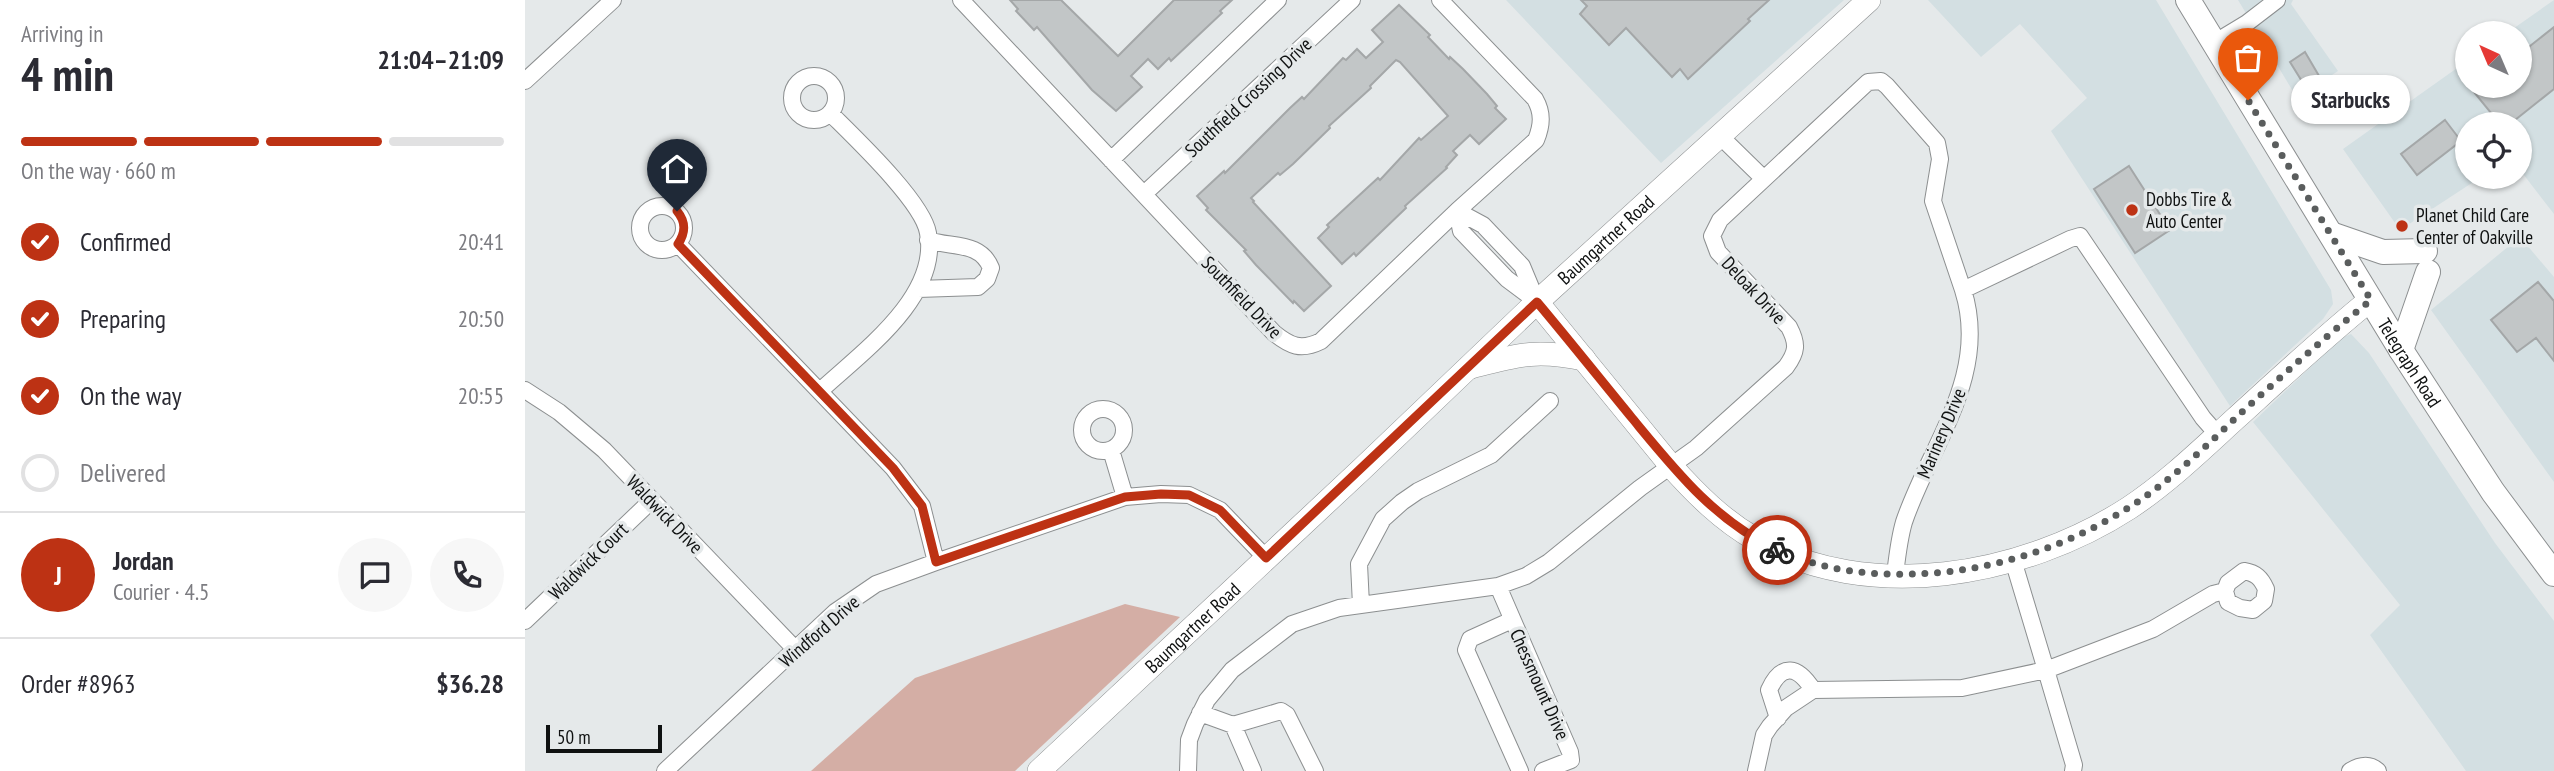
<!DOCTYPE html>
<meta charset="utf-8">
<style>
:root{--surface:#fff;--page:#f7f7f7;--text:#2b2b33;--muted:#7c7c81;--line:#e1e1e2;--accent:#bd3214}
body{margin:0;font-family:"PT Sans Narrow",sans-serif;background:var(--page);color:var(--text);height:100vh;display:flex;flex-direction:column;font-size:26px;white-space:nowrap}
*{box-sizing:border-box;margin:0}
p{font-size:23px;color:var(--muted)}
.icon{flex:none;width:38px;height:38px;fill:none;stroke:currentColor;stroke-width:2;stroke-linecap:round;stroke-linejoin:round}
.map{position:relative;flex:1;overflow:hidden}
.side{display:flex;flex-direction:column;background:var(--surface);width:525px}
.side>*{flex:none}
.needle{width:46px;rotate:316deg}
.controls{position:absolute;left:1930px;top:21px;display:grid;gap:14px}
.controls a{display:grid;place-items:center;width:77px;height:77px;border-radius:50%;background:var(--surface);box-shadow:0 2px 5px #0004;font-size:35px}
.scale{position:absolute;left:21px;bottom:18px;width:116px;box-sizing:border-box;padding-left:7px;border:4px solid #0f1111;border-top:0;font-size:19px;line-height:24px;white-space:nowrap;color:#0f1111;-webkit-text-stroke:5px #e5e9ea;paint-order:stroke}
.pin{position:absolute;display:grid;place-items:center;width:60px;height:60px;color:#fff;margin:-72px -30px;border-radius:50% 50% 50% 0;rotate:-45deg;box-shadow:0 0 7px #0007}
.pin .icon{rotate:45deg}
.courier{position:absolute;display:grid;place-items:center;width:70px;height:70px;margin:-35px;border:5px solid #bd3214;border-radius:50%;background:#fff;color:#222;box-shadow:0 2px 9px #0007}
.bubble{position:absolute;height:49px;border-radius:24px;background:var(--surface);box-shadow:0 2px 5px #0004;font-size:23px;font-weight:800;line-height:49px;text-align:center}
.summary em{font-style:normal;font-weight:800}
.summary div{display:flex;flex-direction:column-reverse}
.summary{display:flex;align-items:center;justify-content:space-between;height:119px;padding:0 21px}
h1{font-size:46px;font-weight:800;line-height:52px}
.bar{display:grid;grid-template-columns:repeat(4,1fr);gap:10px 7px;align-content:center;height:84px;padding:0 21px}
.bar i{height:9px;border-radius:5px;background:var(--line)}
.bar .active{background:var(--accent)}
.bar p{grid-column:span 4}
.line{display:flex;align-items:center;gap:18px;padding:0 21px;border-top:2px solid var(--line)}
.line div{flex:1}
.round{display:grid;place-items:center;flex:none;width:74px;height:74px;border-radius:37px;background:var(--page)}
ol{padding:0 21px;list-style:none}
li{display:flex;align-items:center;gap:21px;height:77px}
li p{margin-inline-start:auto}
li .icon{padding:7px;border-radius:50%;background:var(--accent);color:#fff;stroke-width:4}
li:last-child{color:var(--muted)}
li i{width:38px;height:38px;border:4px solid var(--line);border-radius:50%}
main{display:flex;flex:1;min-height:0}
.map>svg:first-child{display:block}
</style>
<main>
<section class="side">
<div class="summary"><div><h1>4 min</h1><p>Arriving in</p></div><em>21:04–21:09</em></div>
<div class="bar"><i class="active"></i><i class="active"></i><i class="active"></i><i></i><p>On the way · 660 m</p></div>
<ol>
<li><svg class="icon" aria-label="check" viewBox="0 0 24 24"><path d="M5 12l5 5 9-10"/></svg>Confirmed<p>20:41</p></li>
<li><svg class="icon" aria-label="check" viewBox="0 0 24 24"><path d="M5 12l5 5 9-10"/></svg>Preparing<p>20:50</p></li>
<li><svg class="icon" aria-label="check" viewBox="0 0 24 24"><path d="M5 12l5 5 9-10"/></svg>On the way<p>20:55</p></li>
<li><i></i>Delivered</li>
</ol>
<div class="line" style="height:126px"><b class="round" style="background:var(--accent);color:#fff">J</b><div><b>Jordan</b><p>Courier · 4.5</p></div><a class="round"><svg class="icon" aria-label="chat" viewBox="0 0 24 24"><path d="M4 5h16v11H9l-5 4z"/></svg></a><a class="round"><svg class="icon" aria-label="phone" viewBox="0 0 24 24"><path d="M5 4h4l2 5-3 2q2 4 5 5l2-3 5 2v4C11 20 4 13 5 4z"/></svg></a></div>
<div class="line" style="height:91px"><div>Order #8963</div><b>$36.28</b></div>
</section>
<div class="map">
<svg width="2029" height="771" viewBox="0 0 2029 771">
<rect width="100%" height="100%" fill="#e5e9ea"/>
<!-- built -->
<path fill="#d3dfe2" d="M981,0H1319L1136,163Z
M1403,0H1631L1806,290L1808,304L1798,319L1705,406L1526,131L1562,98L1495,24L1456,57Z
M1713,0H1768L1766,4L1813,71L1772,98Z
M2029,0V214L1995,170V124H1942V177H1956L1875,230L1818,149L1942,61V86H1995V33H1982Z
M1995,237L2029,277V482L1906,310Z
M1826,334L1844,353L1970,543L2029,621V771H1941L1845,635L1875,605L1728,422L1816,338Z"/>
<!-- green -->
<path fill="#d4aea5" d="M600,604L655,617L490,771H286L390,678Z"/>
<!-- building -->
<path fill="#c2c6c7" stroke="#a4a7a8" stroke-width="2" d="M485,0H536L593,56L649,0H707L695,11L697,13L646,61L644,58L633,69L623,59L606,76L617,87L591,111L567,90L512,27L509,30L491,11L493,9Z
M1056,0H1244L1223,19L1225,21L1163,79L1155,69L1147,77L1101,28L1084,45L1055,14L1062,6Z
M874,5L905,35L903,37L924,59L925,57L938,69L962,94L972,106L970,108L981,119L954,144L945,135L928,151L932,155L921,167L922,168L880,206L881,208L831,256L829,253L817,264L793,238L804,227L802,225L853,178L855,180L894,138L896,140L923,116L875,62L871,60L845,86L846,88L804,126L805,128L768,164L755,175L753,173L726,198L729,201L728,202L806,286L779,311L769,301L768,303L731,265L719,251L721,250L681,210L683,208L672,196L699,171L700,173L765,108L777,97L779,99L818,58L821,60L832,49L841,58L858,42L847,30Z
M2029,27V89L1985,124H1975L1948,91L1954,86H1995V54Z
M1780,52L1797,81L1783,91L1765,62Z
M1920,120L1936,141L1892,175L1876,154Z
M1604,166L1645,230L1610,253L1569,189Z
M2013,282L2029,301V361L2011,338L1992,352L1966,320Z"/>
<g fill="none" stroke-linecap="round" stroke-linejoin="round">
<!-- street casing -->
<g stroke="#8c8f90" stroke-width="18">
<path id="street" d="M436,0L749,333C765,346 776,351 796,341L932,211L1011,140C1017,125 1018,113 1010,99L915,0
M1689,43L1722,23L1752,0
M267 98a22 22 0 1 1 44 0a22 22 0 1 1-44 0Z
M0,81L88,0
M1195,136L1239,179
M586,160L753,0
M619,194L827,0
M115 228a22 22 0 1 1 44 0a22 22 0 1 1-44 0Z
M932,211L958,225L997,266L1012,302
M932,211L936,231L982,279L1010,300
M153,244L368,468L397,506L411,562
M393,289L453,287L462,279L466,268C455,241 427,248 403,240
M0,390L34,412L79,450L271,650
M295,391C336,353 415,297 403,233C398,202 329,137 305,113
M557 430a21 21 0 1 1 42 0a21 21 0 1 1-42 0Z
M586,450L600,497
M1488,560L1521,670L1628,629L1688,594L1700,591L1703,602L1715,608L1728,610L1739,601L1741,589C1736,578 1731,573 1719,571L1703,583L1700,591
M1370,575C1372,558 1374,539 1379,522C1405,445 1465,375 1438,290
M973,586L1045,752L1046,760L1018,771
M836,605L834,564L858,519L877,502L893,491L966,455L1025,401
M987,620L945,639L941,650L995,771
M0,621L126,501
M675,713L708,725L756,711L762,715L790,771
M1253,718L1244,690C1257,662 1273,666 1288,690
M708,725L728,771
M140,771L310,612L351,584L411,562L600,497L636,494L664,495L695,510L741,558
M663,771L664,740L670,724L682,700L707,670L767,624L814,608L973,586L1001,576L1024,562L1115,488L1171,448L1261,367C1272,352 1273,344 1264,327L1193,252L1187,236L1195,220L1343,82L1356,81L1362,86L1412,143L1415,159L1408,201L1438,290L1545,239L1555,236L1678,418L1693,435
M1231,771L1239,735L1245,726L1261,708L1288,690L1437,688L1521,670L1549,765L1548,771
M1825,771C1835,765 1844,763 1853,771"/>
</g>
<!-- secondary casing -->
<g stroke="#8c8f90" stroke-width="24">
<g id="secondary">
<path d="M1012,302L1146,466C1171,494 1197,520 1230,539C1343,605 1499,576 1604,508C1642,483 1676,450 1710,419C1754,379 1798,338 1845,300"/>
<path d="M946,367C993,355 1010,349 1059,359"/>
<path id="s1" d="M514,771L837,469L1012,302L1344,0"/>
</g>
</g>
<!-- primary casing -->
<g stroke="#8c8f90" stroke-width="26">
<g id="primary">
<path id="s2" d="M1663,0L1876,350L1968,492L2029,574"/>
<path d="M1806,234L1858,252L1900,251"/>
<path d="M1876,350L1903,272"/>
</g>
</g>
<!-- street -->
<use href="#street" stroke="#fff" stroke-width="16"/>
<!-- secondary -->
<use href="#secondary" stroke="#fff" stroke-width="23"/>
<!-- primary -->
<use href="#primary" stroke="#fff" stroke-width="24"/>
</g>
<g fill="none" stroke-linecap="round" stroke-linejoin="round">
<!-- done -->
<path stroke="#5a5d5d" stroke-width="7" stroke-dasharray="0 12.6" d="M1252,550C1302,572 1353,577 1408,573C1477,568 1544,545 1603,508C1645,482 1681,446 1717,412C1759,374 1801,336 1846,300L1723,100"/>
<!-- route -->
<path stroke="#bd3214" stroke-width="9" d="M152,211C161,222 161,232 153,244L368,468L397,506L411,562L600,497L636,494L664,495L695,510L741,558L1012,302C1044,340 1075,379 1107,418C1150,470 1189,520 1252,550"/>
</g>
<!-- markers -->
<g fill="#bd3214" stroke="#e5e9ea" stroke-width="2.5">
<circle cx="1607" cy="210" r="7"/>
<circle cx="1877" cy="226" r="7"/>
</g>
<g text-anchor="middle" dominant-baseline="central" stroke-width="7" stroke-linejoin="round" paint-order="stroke">
<!-- street labels -->
<g font-size="19" fill="#0f1111" stroke="#e5e9ea">
<text transform="translate(723 97) rotate(-43)">Southfield Crossing Drive</text>
<text stroke="none"><textPath href="#s1" startOffset="777">Baumgartner Road</textPath></text>
<text transform="translate(1229 290) rotate(47)">Deloak Drive</text>
<text transform="translate(717 297) rotate(46)">Southfield Drive</text>
<text stroke="none"><textPath href="#s2" startOffset="425">Telegraph Road</textPath></text>
<text transform="translate(1416 433) rotate(-67)">Marinery Drive</text>
<text transform="translate(140 514) rotate(46)">Waldwick Drive</text>
<text transform="translate(63 561) rotate(-44)">Waldwick Court</text>
<text stroke="none"><textPath href="#s1" startOffset="210">Baumgartner Road</textPath></text>
<text transform="translate(294 631) rotate(-41)">Windford Drive</text>
<text transform="translate(1015 684) rotate(66)">Chessmount Drive</text>
</g>
<!-- poi labels -->
<g font-size="19" fill="#0f1111" stroke="#e5e9ea" text-anchor="start">
<text x="1621" y="199">Dobbs Tire &amp;<tspan x="1621" dy="22">Auto Center</tspan></text>
<text x="1891" y="215">Planet Child Care<tspan x="1891" dy="22">Center of Oakville</tspan></text>
</g>
</g>
</svg>
<div class="controls">
<a><svg class="needle" viewBox="-14 -14 28 28"><path d="M0-13l5 13h-10z" fill="#e53935"/><path d="M0 13l5-13h-10z" fill="#7c7c81"/></svg></a>
<a><svg class="icon" aria-label="locate" viewBox="0 0 24 24"><circle cx="12" cy="12" r="6"/><path d="M12 2v4M12 18v4M2 12h4M18 12h4"/></svg></a>
</div>
<div class="scale">50 m</div>
<div class="pin" style="left:1723px;top:100px;background:#ea580c"><svg class="icon" aria-label="bag" viewBox="0 0 24 24"><path d="M5 8h14l-1 12H6zM9 8a3 3 0 0 1 6 0"/></svg></div>
<div class="pin" style="left:152px;top:211px;background:#1f2937"><svg class="icon" aria-label="home" viewBox="0 0 24 24"><path d="M3 11l9-7 9 7M6 9v11h12V9"/></svg></div>
<div class="courier" style="left:1252px;top:550px"><svg class="icon" aria-label="bike" viewBox="0 0 24 24"><circle cx="6" cy="16" r="4"/><circle cx="18" cy="16" r="4"/><path d="M6 16l4-8h5l3 8M10 8l3 8H6M13 5h3"/></svg></div>
<div class="bubble" style="left:1766px;top:75px;width:119px">Starbucks</div>
</div>
</main>
